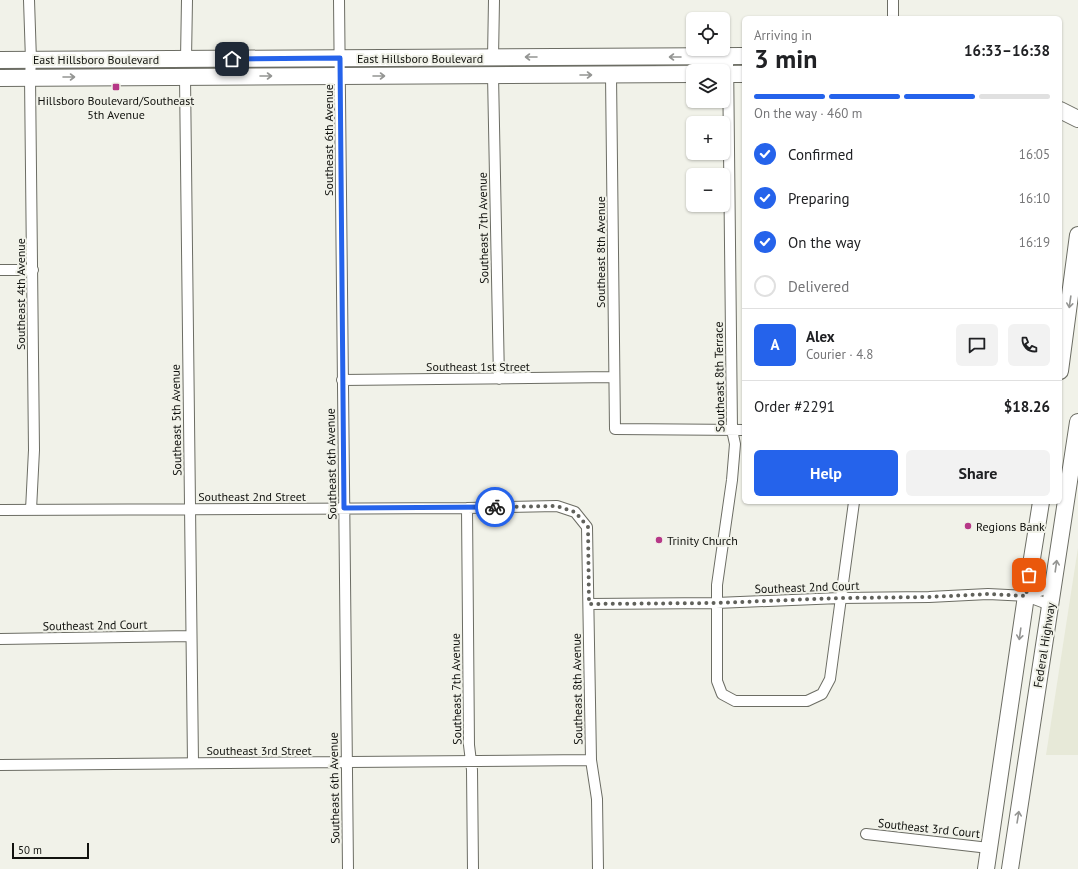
<!DOCTYPE html>
<meta charset="utf-8">
<style>
:root{--surface:#fff;--page:#f2f2f2;--text:#202124;--muted:#757577;--line:#e0e0e0;--accent:#2563eb}
body{margin:0;font-family:"PT Sans",sans-serif;background:var(--page);color:var(--text);height:100vh;display:flex;flex-direction:column;font-size:15px;white-space:nowrap}
*{box-sizing:border-box;margin:0}
p{font-size:13px;color:var(--muted)}
.icon{flex:none;width:22px;height:22px;fill:none;stroke:currentColor;stroke-width:2;stroke-linecap:round;stroke-linejoin:round}
.map{position:relative;flex:1;overflow:hidden}
.drawer{position:absolute;left:742px;top:16px;width:320px;height:488px;display:flex;flex-direction:column;background:var(--surface);border-radius:6px;box-shadow:0 1px 3px #0004}
.drawer>*{flex:none}
.fabs{position:absolute;left:686px;top:12px;display:grid;gap:8px}
.fabs a{display:grid;place-items:center;width:44px;height:44px;border-radius:6px;background:var(--surface);box-shadow:0 1px 3px #0004;font-size:20px}
.scale{position:absolute;left:12px;bottom:10px;width:77px;box-sizing:border-box;padding-left:4px;border:2px solid #12130f;border-top:0;font-size:11px;line-height:14px;white-space:nowrap;color:#12130f;-webkit-text-stroke:3px #f1f2e9;paint-order:stroke}
.pin{position:absolute;display:grid;place-items:center;width:34px;height:34px;color:#fff;margin:-17px;border-radius:8px;box-shadow:0 2px 6px #0006}
.courier{position:absolute;display:grid;place-items:center;width:40px;height:40px;margin:-20px;border:3px solid #2563eb;border-radius:50%;background:#fff;color:#222;box-shadow:0 1px 5px #0007}
.headline em{font-style:normal;font-weight:700}
.headline div{display:flex;flex-direction:column-reverse}
.headline{display:flex;align-items:center;justify-content:space-between;height:68px;padding:0 12px}
h1{font-size:26px;font-weight:700;line-height:30px}
.bar{display:grid;grid-template-columns:repeat(4,1fr);gap:6px 4px;align-content:center;height:48px;padding:0 12px}
.bar i{height:5px;border-radius:3px;background:var(--line)}
.bar .current{background:var(--accent)}
.bar p{grid-column:span 4}
.line{display:flex;align-items:center;gap:10px;padding:0 12px;border-top:1px solid var(--line)}
.line div{flex:1}
.round{display:grid;place-items:center;flex:none;width:42px;height:42px;border-radius:6px;background:var(--page)}
ol{padding:0 12px;list-style:none}
li{display:flex;align-items:center;gap:12px;height:44px}
li p{margin-inline-start:auto}
li .icon{padding:4px;border-radius:50%;background:var(--accent);color:#fff;stroke-width:4}
li:last-child{color:var(--muted)}
li i{width:22px;height:22px;border:2px solid var(--line);border-radius:50%}
.primary-button{display:flex;gap:8px;margin-top:auto;padding:8px 12px}
.primary-button a{flex:1;height:46px;border-radius:6px;background:var(--accent);color:#fff;font-size:16px;font-weight:700;line-height:46px;text-align:center}
.primary-button a+a{background:var(--page);color:var(--text)}
.map>svg:first-child{display:block}
</style>
<div class="map">
<svg width="1078" height="869" viewBox="0 0 1078 869">
<rect width="100%" height="100%" fill="#f1f2e9"/>
<!-- built -->
<path fill="#e7e9d8" d="M1078,548V755H1046L1075,567Z"/>
<g fill="none" stroke-linecap="round" stroke-linejoin="round">
<!-- street casing -->
<g stroke="#6c6d64" stroke-width="12">
<path id="street" d="M29,0L31,60L30,77L34,450L31,510
M339,0L348,869
M893,0V18
M728,56L732,430L735,444L732,480L717,585V681L722,694L735,701H807L822,694L830,679L854,502
M493,58L494,0
M186,59L187,0
M493,75L499,379
M611,75L615,429L744,430
M185,77L193,763
M0,270H33
M342,380L614,377
M467,508L469,745L472,770L473,869
M0,510L467,508L557,506L575,512L587,527L591,760L597,799L598,869
M1026,596L1053,586
M589,604L716,603L840,598L929,597L988,594L1026,596L1050,605
M0,639L191,636
M0,765L591,760
M866,834L989,848"/>
</g>
<!-- primary casing -->
<g stroke="#6c6d64" stroke-width="18">
<path id="primary" d="M0,60L744,56
M723,74H744
M0,78L693,74
M1060,110L1078,119
M1060,371L1078,235
M986,869L1026,596L1041,502
M1010,869L1078,422"/>
</g>
<!-- street -->
<use href="#street" stroke="#fff" stroke-width="10"/>
<!-- primary -->
<use href="#primary" stroke="#fff" stroke-width="16"/>
</g>
<!-- one-way arrows -->
<defs><path id="oneway-shaft" d="M-6 0H5M1.5-3L5.5 0L1.5 3" fill="none" stroke-width="1.6" stroke-linecap="round" stroke-linejoin="round"/></defs>
<g stroke="#949593">
<use href="#oneway-shaft" transform="translate(531 57) rotate(180)"/>
<use href="#oneway-shaft" transform="translate(675 57) rotate(180)"/>
<use href="#oneway-shaft" transform="translate(586 75)"/>
<use href="#oneway-shaft" transform="translate(266 76)"/>
<use href="#oneway-shaft" transform="translate(379 76)"/>
<use href="#oneway-shaft" transform="translate(69 77)"/>
<use href="#oneway-shaft" transform="translate(1070 302) rotate(98)"/>
<use href="#oneway-shaft" transform="translate(1056 566) rotate(-82)"/>
<use href="#oneway-shaft" transform="translate(1020 634) rotate(98)"/>
<use href="#oneway-shaft" transform="translate(1018 817) rotate(-81)"/>
</g>
<g fill="none" stroke-linecap="round" stroke-linejoin="round">
<!-- done -->
<path stroke="#60615b" stroke-width="4" stroke-dasharray="0 7.2" d="M495,507L557,506L575,512L588,527L589,604L716,603L840,598L929,597L988,594L1026,596L1029,575"/>
<!-- route -->
<path stroke="#2563eb" stroke-width="5" d="M232,59L340,58L344,508L495,507"/>
</g>
<!-- markers -->
<g fill="#b63887" stroke="#f1f2e9" stroke-width="1.5">
<rect x="112" y="83" width="8" height="8" rx="2"/>
<circle cx="968" cy="526" r="4"/>
<circle cx="659" cy="540" r="4"/>
</g>
<g text-anchor="middle" dominant-baseline="central" stroke-width="4" stroke-linejoin="round" paint-order="stroke">
<!-- street labels -->
<g font-size="12" fill="#12130f" stroke="#f1f2e9">
<text x="420" y="58">East Hillsboro Boulevard</text>
<text x="96" y="59">East Hillsboro Boulevard</text>
<text transform="translate(328 140) rotate(-90)">Southeast 6th Avenue</text>
<text transform="translate(483 228) rotate(-91)">Southeast 7th Avenue</text>
<text transform="translate(600 252) rotate(-90)">Southeast 8th Avenue</text>
<text transform="translate(20 294) rotate(-90)">Southeast 4th Avenue</text>
<text x="478" y="366">Southeast 1st Street</text>
<text transform="translate(719 377) rotate(-91)">Southeast 8th Terrace</text>
<text transform="translate(176 420) rotate(-91)">Southeast 5th Avenue</text>
<text transform="translate(331 464) rotate(-91)">Southeast 6th Avenue</text>
<text x="252" y="496">Southeast 2nd Street</text>
<text transform="translate(807 587) rotate(-2)">Southeast 2nd Court</text>
<text transform="translate(95 625) rotate(-1)">Southeast 2nd Court</text>
<text transform="translate(1044 645) rotate(-81)">Federal Highway</text>
<text transform="translate(456 689) rotate(-91)">Southeast 7th Avenue</text>
<text transform="translate(577 689) rotate(-91)">Southeast 8th Avenue</text>
<text x="259" y="750">Southeast 3rd Street</text>
<text transform="translate(334 788) rotate(-91)">Southeast 6th Avenue</text>
<text transform="translate(929 828) rotate(6)">Southeast 3rd Court</text>
</g>
<!-- poi labels -->
<g font-size="12" fill="#12130f" stroke="#f1f2e9" text-anchor="start">
<text x="116" y="100" text-anchor="middle">Hillsboro Boulevard/Southeast<tspan x="116" dy="14">5th Avenue</tspan></text>
<text x="976" y="526">Regions Bank</text>
<text x="667" y="540">Trinity Church</text>
</g>
</g>
</svg>
<div class="fabs">
<a><svg class="icon" aria-label="locate" viewBox="0 0 24 24"><circle cx="12" cy="12" r="6"/><path d="M12 2v4M12 18v4M2 12h4M18 12h4"/></svg></a>
<a><svg class="icon" aria-label="layers" viewBox="0 0 24 24"><path d="M12 4l9 5-9 5-9-5zM3 14l9 5 9-5"/></svg></a>
<a>+</a>
<a>−</a>
</div>
<div class="scale">50 m</div>
<div class="pin" style="left:1029px;top:575px;background:#ea580c"><svg class="icon" aria-label="bag" viewBox="0 0 24 24"><path d="M5 8h14l-1 12H6zM9 8a3 3 0 0 1 6 0"/></svg></div>
<div class="pin" style="left:232px;top:59px;background:#1f2937"><svg class="icon" aria-label="home" viewBox="0 0 24 24"><path d="M3 11l9-7 9 7M6 9v11h12V9"/></svg></div>
<div class="courier" style="left:495px;top:507px"><svg class="icon" aria-label="bike" viewBox="0 0 24 24"><circle cx="6" cy="16" r="4"/><circle cx="18" cy="16" r="4"/><path d="M6 16l4-8h5l3 8M10 8l3 8H6M13 5h3"/></svg></div>
<section class="drawer">
<div class="headline"><div><h1>3 min</h1><p>Arriving in</p></div><em>16:33–16:38</em></div>
<div class="bar"><i class="current"></i><i class="current"></i><i class="current"></i><i></i><p>On the way · 460 m</p></div>
<ol>
<li><svg class="icon" aria-label="check" viewBox="0 0 24 24"><path d="M5 12l5 5 9-10"/></svg>Confirmed<p>16:05</p></li>
<li><svg class="icon" aria-label="check" viewBox="0 0 24 24"><path d="M5 12l5 5 9-10"/></svg>Preparing<p>16:10</p></li>
<li><svg class="icon" aria-label="check" viewBox="0 0 24 24"><path d="M5 12l5 5 9-10"/></svg>On the way<p>16:19</p></li>
<li><i></i>Delivered</li>
</ol>
<div class="line" style="height:72px"><b class="round" style="background:var(--accent);color:#fff">A</b><div><b>Alex</b><p>Courier · 4.8</p></div><a class="round"><svg class="icon" aria-label="chat" viewBox="0 0 24 24"><path d="M4 5h16v11H9l-5 4z"/></svg></a><a class="round"><svg class="icon" aria-label="phone" viewBox="0 0 24 24"><path d="M5 4h4l2 5-3 2q2 4 5 5l2-3 5 2v4C11 20 4 13 5 4z"/></svg></a></div>
<div class="line" style="height:52px"><div>Order #2291</div><b>$18.26</b></div>
<div class="primary-button"><a>Help</a><a>Share</a></div>
</section>
</div>
